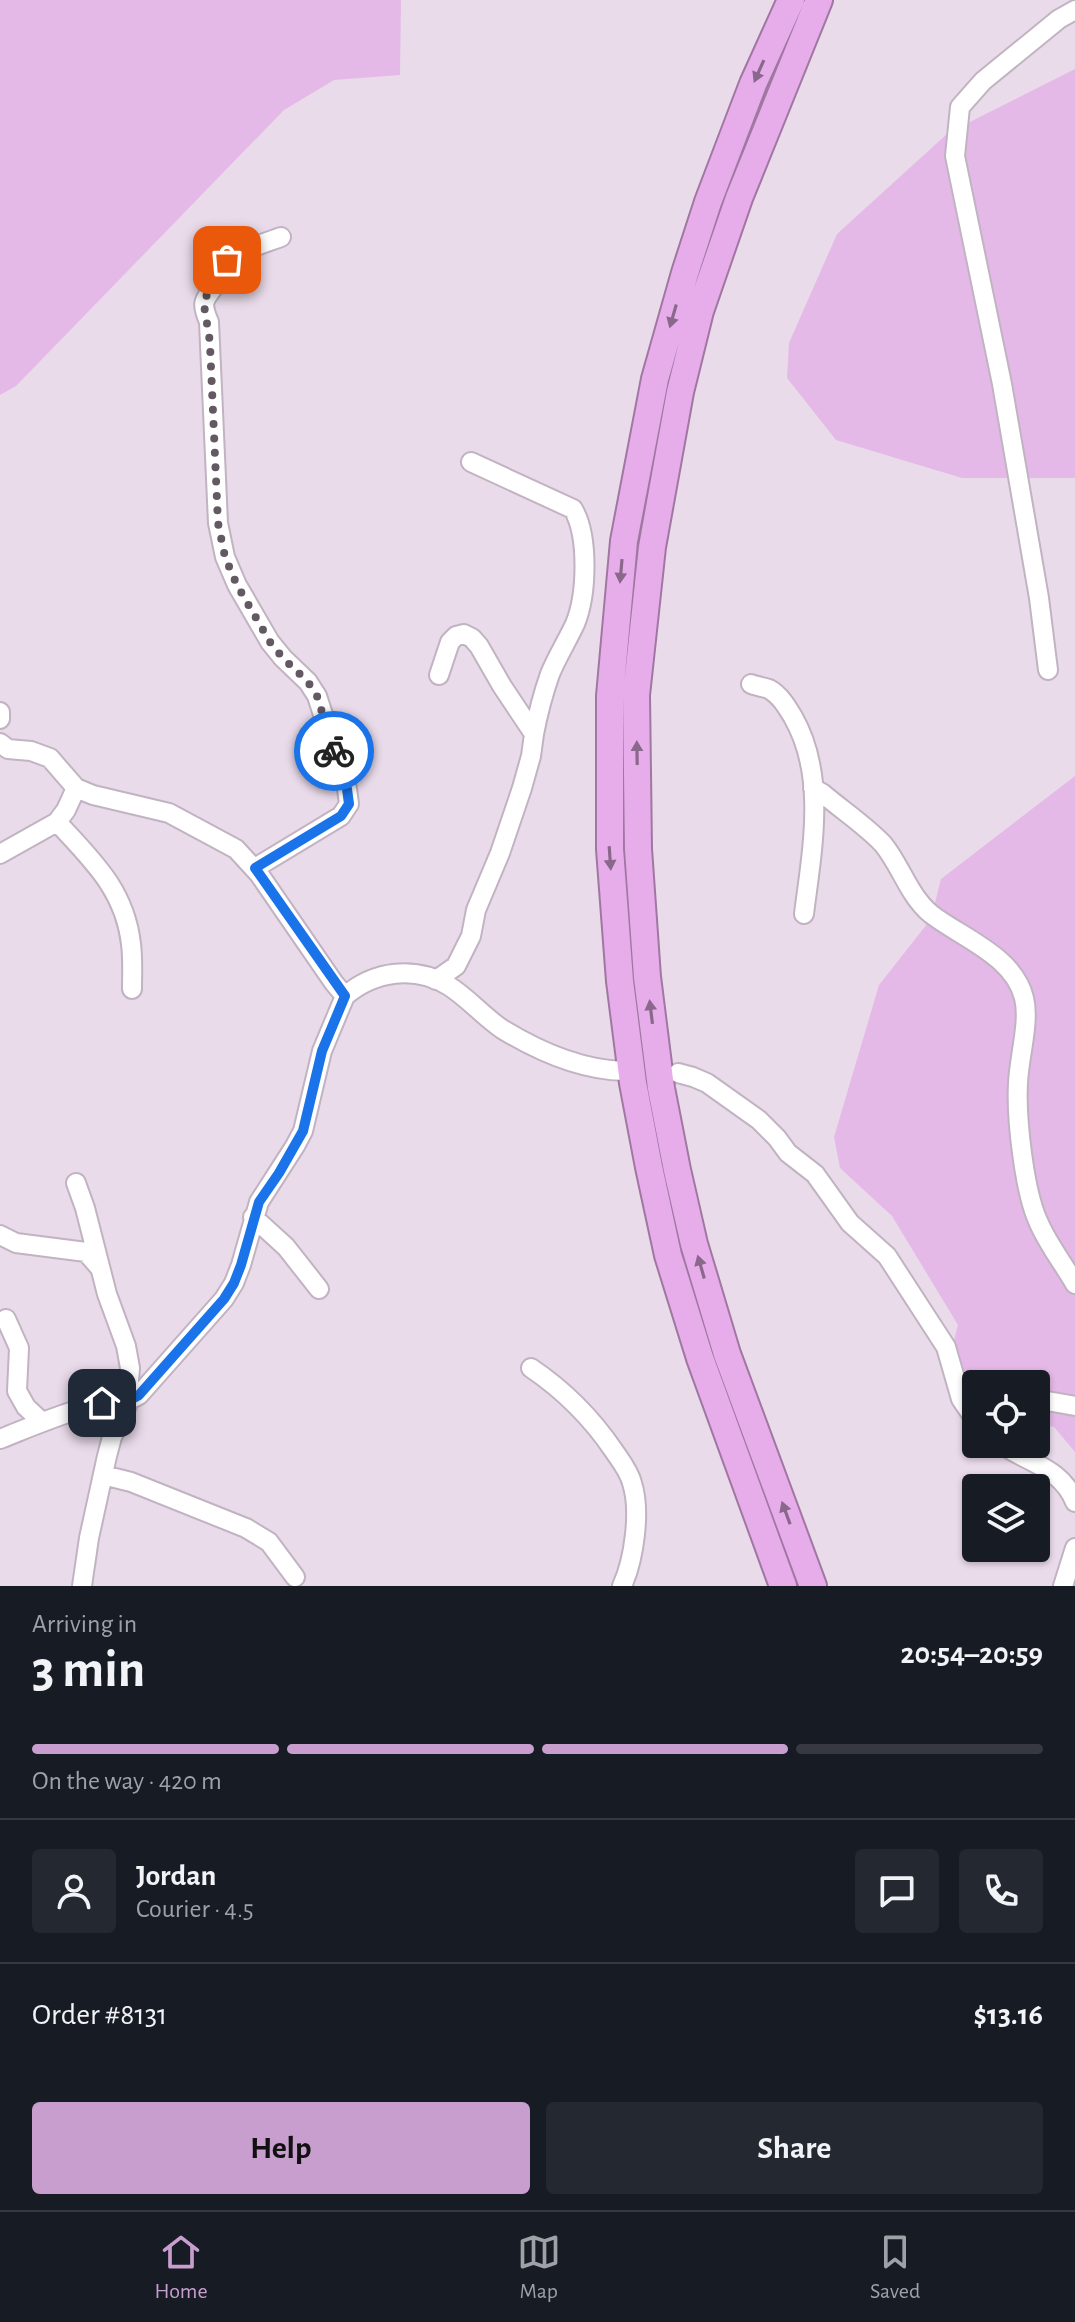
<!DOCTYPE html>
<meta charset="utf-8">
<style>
:root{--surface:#171b24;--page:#242831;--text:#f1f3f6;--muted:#9ea1a6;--line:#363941;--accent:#c89ecf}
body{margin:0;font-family:"Alegreya Sans",sans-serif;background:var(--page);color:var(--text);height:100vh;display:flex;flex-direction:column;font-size:30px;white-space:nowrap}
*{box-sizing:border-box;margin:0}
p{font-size:26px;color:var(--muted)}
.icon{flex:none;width:44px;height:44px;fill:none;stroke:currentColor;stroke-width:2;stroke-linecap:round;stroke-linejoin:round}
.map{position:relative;height:1586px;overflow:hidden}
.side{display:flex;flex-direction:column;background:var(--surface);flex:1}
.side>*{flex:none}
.controls{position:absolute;left:962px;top:1370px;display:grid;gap:16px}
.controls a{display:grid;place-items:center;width:88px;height:88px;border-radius:8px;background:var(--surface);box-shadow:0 2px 6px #0004;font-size:40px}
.pin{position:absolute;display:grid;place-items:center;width:68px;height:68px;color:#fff;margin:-34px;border-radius:16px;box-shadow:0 4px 12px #0006}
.courier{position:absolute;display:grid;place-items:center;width:80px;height:80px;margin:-40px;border:6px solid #1a73e8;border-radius:50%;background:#fff;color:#222;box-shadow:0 2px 10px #0007}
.head em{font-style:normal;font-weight:600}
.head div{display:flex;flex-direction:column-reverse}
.head{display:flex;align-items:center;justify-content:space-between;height:136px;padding:0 32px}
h1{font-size:52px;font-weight:600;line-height:60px}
.bar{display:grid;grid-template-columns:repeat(4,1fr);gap:12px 8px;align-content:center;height:96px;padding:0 32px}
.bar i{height:10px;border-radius:6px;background:var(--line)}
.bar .selected{background:var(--accent)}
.bar p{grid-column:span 4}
.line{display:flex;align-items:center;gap:20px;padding:0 32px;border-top:2px solid var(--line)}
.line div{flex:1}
.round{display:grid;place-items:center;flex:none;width:84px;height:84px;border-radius:8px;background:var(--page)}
.cta{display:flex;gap:16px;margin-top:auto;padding:16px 32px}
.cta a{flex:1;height:92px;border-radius:8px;background:var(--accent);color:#111;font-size:32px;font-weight:600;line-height:92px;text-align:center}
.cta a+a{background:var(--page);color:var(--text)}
.tabs{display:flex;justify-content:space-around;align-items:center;height:112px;border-top:2px solid var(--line);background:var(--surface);font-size:22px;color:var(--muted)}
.tabs a{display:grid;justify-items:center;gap:4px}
.tabs .selected{color:var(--accent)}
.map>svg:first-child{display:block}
</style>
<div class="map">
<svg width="1075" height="1586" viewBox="0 0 1075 1586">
<rect width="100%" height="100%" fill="#eadbea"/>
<!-- green -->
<path fill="#e4b9e7" d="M0,0H401L400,75L334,80L284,110L16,386L0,395Z
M1075,69V478H962L836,440L787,378L789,343L837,234L948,133Z
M1075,776V1452L1054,1427L1036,1423V1384H976V1393L951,1352L958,1325L892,1216L840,1168L834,1137L879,985L931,919L941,879Z"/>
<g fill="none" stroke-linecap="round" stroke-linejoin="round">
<!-- minor casing -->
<g stroke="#c1b3c2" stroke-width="22">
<path id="minor" d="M471,462L573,509C589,536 587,595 575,624C567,641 557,657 550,674C543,694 538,713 534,734
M1048,670L1039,598L1002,384L955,156L960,107L983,81L1059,19L1075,10
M751,684C756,686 763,687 769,689C780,695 787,707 793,717C827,776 812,850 804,914
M0,712V719
M0,743L8,749L31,751L50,758L76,788L93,795L169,813L236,849L259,874L334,983L345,996L322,1051L303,1131L295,1146L259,1202L241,1265L234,1283L224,1299L139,1395C125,1404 101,1403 84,1408C55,1416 28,1428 0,1439
M813,788L822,793C842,810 865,825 883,844C901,866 909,896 931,914C962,938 1014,956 1024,998C1030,1022 1019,1057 1018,1083C1016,1117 1024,1190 1038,1221C1047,1243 1063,1263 1075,1284
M57,822C92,860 125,890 131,944C133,959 132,974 132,989
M0,854L57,822L66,810L76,788
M255,868L341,816L349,804L347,789L317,696L308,682L283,658L270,642L237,585L225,557L218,523L209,322C199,299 206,300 217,282C221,276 219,270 223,265C233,252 265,243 281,237
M436,980L456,966L471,936L476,910L500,853L522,788L531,756L534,734L502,686L479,646L472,638L464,634L456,636L450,642L439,675
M345,996C374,971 415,965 449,986C468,998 483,1016 502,1029C538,1051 581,1070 624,1071
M678,1073L693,1077L707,1083L759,1120L777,1138L788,1153L815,1174L850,1223L887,1256L946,1347L961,1399L976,1421
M76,1183L85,1208L107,1294L126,1346L130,1368L127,1406L112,1437L107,1456L89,1538L82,1586
M253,1217L286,1247L319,1289
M0,1235L16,1243L86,1252L100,1268
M6,1319L19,1348L17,1391L26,1407L42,1422
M531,1368C565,1391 591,1417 614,1451C620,1460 629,1471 632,1483C641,1511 634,1560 622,1586
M1036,1399L1075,1406
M1001,1444C1028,1463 1062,1468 1075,1502
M103,1475L131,1482L246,1528L269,1542L295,1577
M1063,1586L1075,1548"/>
</g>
<!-- highway casing -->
<g stroke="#9f77a1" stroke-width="30">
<path id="highway" d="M783,1586L700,1358L668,1255L649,1167L633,1083L620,981L610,849V696L624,541L655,379L685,273L708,202L753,84L791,0
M813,1586L727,1354L694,1244L677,1170L661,1088L647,977L638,849L636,695L652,547L680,392L700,311L739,198L819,0"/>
</g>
<!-- minor -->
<use href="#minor" stroke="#fff" stroke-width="18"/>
<!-- highway -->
<use href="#highway" stroke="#e7adeb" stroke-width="26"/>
</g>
<!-- one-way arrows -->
<defs><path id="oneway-solid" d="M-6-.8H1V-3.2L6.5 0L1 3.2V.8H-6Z" transform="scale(2)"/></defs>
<g fill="#8a688c">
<use href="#oneway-solid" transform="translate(759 71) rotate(114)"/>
<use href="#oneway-solid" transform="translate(673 316) rotate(106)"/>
<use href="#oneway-solid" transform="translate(621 571) rotate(95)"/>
<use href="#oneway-solid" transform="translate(637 753) rotate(-91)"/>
<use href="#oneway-solid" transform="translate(610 858) rotate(86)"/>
<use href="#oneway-solid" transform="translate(651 1012) rotate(-97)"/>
<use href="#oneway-solid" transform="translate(701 1267) rotate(-106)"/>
<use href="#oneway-solid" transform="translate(786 1513) rotate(-110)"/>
</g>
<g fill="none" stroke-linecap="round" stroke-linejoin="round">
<!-- done -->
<path stroke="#625962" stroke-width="8" stroke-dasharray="0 14.4" d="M227,260L220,268V279L204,299C204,314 209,329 210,345L218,523L225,557L237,585L270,642L283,658L308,682L317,696L334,751"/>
<!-- route -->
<path stroke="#1a73e8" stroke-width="10" d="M102,1403L128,1401L139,1395L224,1299L234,1283L241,1265L259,1202L279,1173L303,1131L322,1051L345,996L255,868L341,816L349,804L347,789L334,751"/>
</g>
</svg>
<div class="controls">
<a><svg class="icon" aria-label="locate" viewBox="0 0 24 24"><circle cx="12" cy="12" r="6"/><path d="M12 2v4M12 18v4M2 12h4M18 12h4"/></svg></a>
<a><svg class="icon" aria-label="layers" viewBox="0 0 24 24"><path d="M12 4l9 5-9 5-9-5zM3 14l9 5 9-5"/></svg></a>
</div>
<div class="pin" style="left:227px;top:260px;background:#ea580c"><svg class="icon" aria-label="bag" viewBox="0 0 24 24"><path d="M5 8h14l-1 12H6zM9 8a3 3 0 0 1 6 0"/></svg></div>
<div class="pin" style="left:102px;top:1403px;background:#1f2937"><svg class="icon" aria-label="home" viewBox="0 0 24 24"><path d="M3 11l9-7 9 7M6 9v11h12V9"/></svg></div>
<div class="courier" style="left:334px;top:751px"><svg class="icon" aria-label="bike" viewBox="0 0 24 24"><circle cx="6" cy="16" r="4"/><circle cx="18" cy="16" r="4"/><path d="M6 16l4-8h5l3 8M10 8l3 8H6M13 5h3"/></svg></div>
</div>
<section class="side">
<div class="head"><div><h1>3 min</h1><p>Arriving in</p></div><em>20:54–20:59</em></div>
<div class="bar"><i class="selected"></i><i class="selected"></i><i class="selected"></i><i></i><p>On the way · 420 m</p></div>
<div class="line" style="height:144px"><a class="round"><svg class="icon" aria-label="person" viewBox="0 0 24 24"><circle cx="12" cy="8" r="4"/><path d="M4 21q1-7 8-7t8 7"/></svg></a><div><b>Jordan</b><p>Courier · 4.5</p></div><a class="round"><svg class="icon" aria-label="chat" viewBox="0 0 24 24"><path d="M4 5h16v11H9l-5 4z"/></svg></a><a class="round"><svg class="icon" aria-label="phone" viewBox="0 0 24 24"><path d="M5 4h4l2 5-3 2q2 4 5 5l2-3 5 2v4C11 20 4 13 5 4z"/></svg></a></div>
<div class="line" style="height:104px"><div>Order #8131</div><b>$13.16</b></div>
<div class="cta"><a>Help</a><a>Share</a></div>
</section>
<nav class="tabs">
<a class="selected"><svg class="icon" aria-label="home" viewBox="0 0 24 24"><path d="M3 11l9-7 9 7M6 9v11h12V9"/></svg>Home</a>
<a><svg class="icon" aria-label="map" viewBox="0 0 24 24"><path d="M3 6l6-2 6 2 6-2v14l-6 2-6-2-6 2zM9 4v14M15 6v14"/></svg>Map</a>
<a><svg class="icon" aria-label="saved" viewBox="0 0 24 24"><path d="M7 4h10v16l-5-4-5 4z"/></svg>Saved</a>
</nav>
